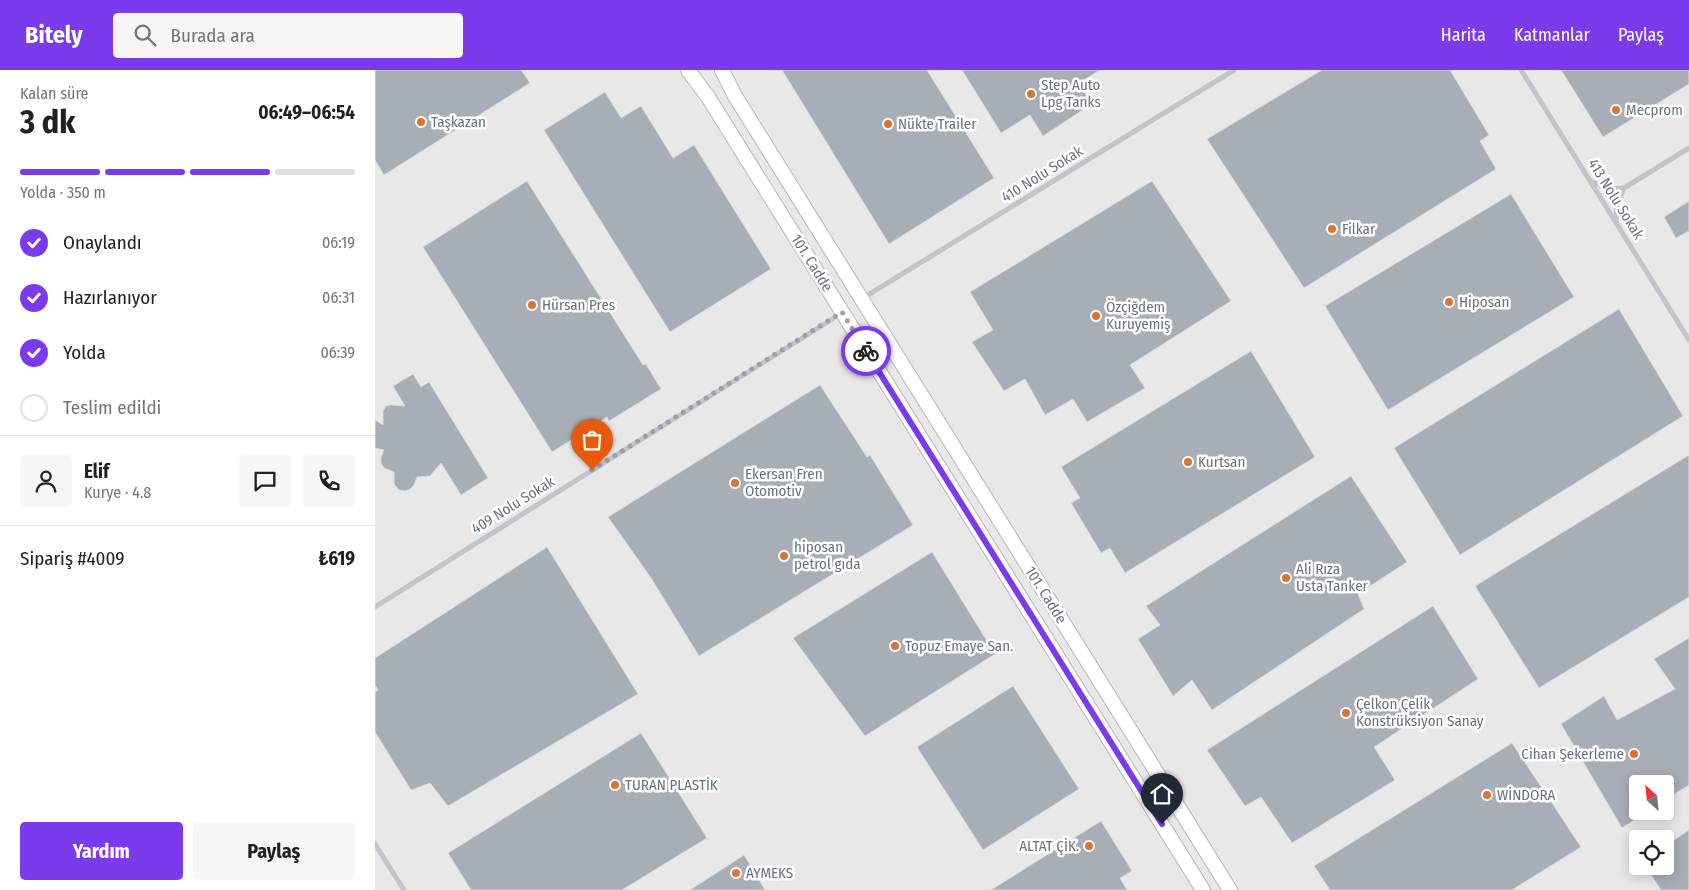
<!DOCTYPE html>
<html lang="tr">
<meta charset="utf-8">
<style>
:root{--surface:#fff;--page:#f6f6f6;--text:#202124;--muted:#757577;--line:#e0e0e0;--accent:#7c3aed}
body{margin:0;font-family:"Fira Sans Condensed",sans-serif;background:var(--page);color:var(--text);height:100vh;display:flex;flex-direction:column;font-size:19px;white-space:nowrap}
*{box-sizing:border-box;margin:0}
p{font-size:16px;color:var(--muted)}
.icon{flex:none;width:28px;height:28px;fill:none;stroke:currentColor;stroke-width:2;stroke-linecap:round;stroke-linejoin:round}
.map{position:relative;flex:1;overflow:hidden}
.details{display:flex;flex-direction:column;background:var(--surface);width:375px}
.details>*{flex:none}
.needle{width:32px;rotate:333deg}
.buttons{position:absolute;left:1254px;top:705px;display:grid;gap:10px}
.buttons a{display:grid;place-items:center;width:45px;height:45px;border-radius:5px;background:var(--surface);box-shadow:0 2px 12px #0003;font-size:25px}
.pin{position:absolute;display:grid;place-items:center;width:42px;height:42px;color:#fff;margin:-51px -21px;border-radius:50% 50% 50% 0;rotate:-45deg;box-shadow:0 0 5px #0007}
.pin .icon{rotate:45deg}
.courier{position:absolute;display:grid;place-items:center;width:50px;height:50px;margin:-25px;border:4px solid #7c3aed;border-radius:50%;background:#fff;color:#222;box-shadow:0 1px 6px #0007}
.overview em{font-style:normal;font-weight:700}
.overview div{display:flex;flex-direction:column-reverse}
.overview{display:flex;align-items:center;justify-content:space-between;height:85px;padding:0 20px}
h1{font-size:32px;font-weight:700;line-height:38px}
.bar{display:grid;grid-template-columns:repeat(4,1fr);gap:8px 5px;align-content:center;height:60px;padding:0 20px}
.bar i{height:6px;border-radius:4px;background:var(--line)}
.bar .current{background:var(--accent)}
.bar p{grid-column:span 4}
.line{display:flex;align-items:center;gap:12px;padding:0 20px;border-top:1px solid var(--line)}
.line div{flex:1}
.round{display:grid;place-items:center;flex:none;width:52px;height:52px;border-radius:5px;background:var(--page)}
ol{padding:0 20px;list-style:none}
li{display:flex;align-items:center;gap:15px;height:55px}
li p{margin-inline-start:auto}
li .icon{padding:5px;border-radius:50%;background:var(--accent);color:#fff;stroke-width:4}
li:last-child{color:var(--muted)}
li i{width:28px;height:28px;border:2px solid var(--line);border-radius:50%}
.button{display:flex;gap:10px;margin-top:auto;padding:10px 20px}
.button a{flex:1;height:58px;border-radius:5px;background:var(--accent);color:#fff;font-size:20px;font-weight:700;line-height:58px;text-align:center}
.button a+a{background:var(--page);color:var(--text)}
header{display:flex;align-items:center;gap:30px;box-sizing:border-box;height:70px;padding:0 25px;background:var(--accent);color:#fff}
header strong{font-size:24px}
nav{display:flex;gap:28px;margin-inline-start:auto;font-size:18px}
.search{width:350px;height:45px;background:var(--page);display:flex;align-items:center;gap:12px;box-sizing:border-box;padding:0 18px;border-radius:5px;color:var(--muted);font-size:19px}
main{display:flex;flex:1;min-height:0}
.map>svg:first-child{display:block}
</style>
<header>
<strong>Bitely</strong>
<div class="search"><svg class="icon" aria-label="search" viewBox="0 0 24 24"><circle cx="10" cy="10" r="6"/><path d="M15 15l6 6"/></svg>Burada ara</div>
<nav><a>Harita</a><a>Katmanlar</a><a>Paylaş</a></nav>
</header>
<main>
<section class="details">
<div class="overview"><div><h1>3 dk</h1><p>Kalan süre</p></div><em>06:49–06:54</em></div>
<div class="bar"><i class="current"></i><i class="current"></i><i class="current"></i><i></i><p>Yolda · 350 m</p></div>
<ol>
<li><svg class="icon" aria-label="check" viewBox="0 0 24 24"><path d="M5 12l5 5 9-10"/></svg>Onaylandı<p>06:19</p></li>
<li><svg class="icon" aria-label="check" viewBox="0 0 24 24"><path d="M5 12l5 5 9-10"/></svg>Hazırlanıyor<p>06:31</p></li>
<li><svg class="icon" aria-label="check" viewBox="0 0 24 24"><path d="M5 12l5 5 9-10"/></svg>Yolda<p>06:39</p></li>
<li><i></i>Teslim edildi</li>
</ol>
<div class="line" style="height:90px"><a class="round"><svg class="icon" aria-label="person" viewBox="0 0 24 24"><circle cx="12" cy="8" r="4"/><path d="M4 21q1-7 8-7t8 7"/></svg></a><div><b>Elif</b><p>Kurye · 4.8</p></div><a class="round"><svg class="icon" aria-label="chat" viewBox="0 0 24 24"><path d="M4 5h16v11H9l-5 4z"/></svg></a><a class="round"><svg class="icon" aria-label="phone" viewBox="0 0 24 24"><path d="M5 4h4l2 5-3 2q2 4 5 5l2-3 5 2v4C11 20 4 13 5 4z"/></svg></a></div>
<div class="line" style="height:65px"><div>Sipariş #4009</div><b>₺619</b></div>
<div class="button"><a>Yardım</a><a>Paylaş</a></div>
</section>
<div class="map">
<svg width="1314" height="820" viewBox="0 0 1314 820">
<rect width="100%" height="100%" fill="#f7f7f4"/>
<!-- built -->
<path fill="#e8e8e8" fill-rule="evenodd" d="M0,0H1314V820H0ZM1262,714H1290V741H1262ZM1262,769H1290V796H1262Z"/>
<!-- building -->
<path fill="#a8aeb5" stroke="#d8d9d7" d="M0,0H146L155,13L9,105L0,90Z
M407,0H552L619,108L514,174Z
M587,0H725L704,13L717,34L668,66L655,45L626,63Z
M947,0H1075L1114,65L1105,71L1121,99L929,218L832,69Z
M1186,0H1314V14L1228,67Z
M230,22L246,48L266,36L298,88L319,75L396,199L295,262L169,60Z
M152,111L268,295L271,294L286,319L234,351L232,347L177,382L48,177Z
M777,111L856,231L755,295L770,318L712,352L698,329L670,345L650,309L629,321L597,272L618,260L595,222Z
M1136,124L1199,227L1013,340L950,236Z
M1314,131V161L1301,168L1289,147Z
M1244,239L1308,346L1085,485L1019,378Z
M876,281L940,387L750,503L735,478L726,483L696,433L705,428L686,397Z
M38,304L46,317L54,312L113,408L86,425L66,393L55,406L42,407L39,415L35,419L30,421L24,420L19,414V402L9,398L6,393V387L9,380L0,378V350L8,355V341L11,336L15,335L30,336L18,316Z
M445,315L492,387L495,385L538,455L324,586L276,508L233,447Z
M1314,385V527L1164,618L1100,516Z
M976,406L1032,492L983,524L989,539L837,640L817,610L798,626L763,569L785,555L771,536Z
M172,477L263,624L73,736L55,713L36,720L0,662V622L3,620L0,615V588Z
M557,482L620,584L490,666L418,568Z
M1058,536L1103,609L999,677L1020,710L917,773L886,727L870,736L832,680Z
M1314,568V715L1290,730V714H1262V741H1273L1247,758L1186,654L1229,626L1242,650L1300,619L1279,589Z
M638,616L704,719L608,780L542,677Z
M266,663L332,768L247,820H96L73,783Z
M1137,673L1206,777L1137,820H955L939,796Z
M726,751L757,801L745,808L752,820H616Z
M1314,760V820H1286L1270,796H1290V776Z
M369,785L390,820H315Z"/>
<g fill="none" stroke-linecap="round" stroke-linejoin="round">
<!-- secondary casing -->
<g stroke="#b3b7bd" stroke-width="16">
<path id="secondary" d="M313,0L333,27L828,820
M347,0L360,26L855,820"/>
</g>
<!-- lane -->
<path stroke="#c1c4c8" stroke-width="5" d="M1146,0L1314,270
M1215,111L1233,119L1249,118L1242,134L1241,153
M1249,118L1314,78
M488,228L859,0
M0,537L467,243
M0,774L29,820"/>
<!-- secondary -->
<use href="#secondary" stroke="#fff" stroke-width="14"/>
</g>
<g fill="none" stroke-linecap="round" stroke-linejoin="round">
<!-- done -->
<path stroke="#9aa1ab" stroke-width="5" stroke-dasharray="0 9" d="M217,400L467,242L491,281"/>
<!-- route -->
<path stroke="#7c3aed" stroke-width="6" d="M491,281L787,754"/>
</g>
<!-- markers -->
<g fill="#d97433" stroke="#fff" stroke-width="2">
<circle cx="656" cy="24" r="5"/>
<circle cx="1241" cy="40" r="5"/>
<circle cx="46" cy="52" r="5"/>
<circle cx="513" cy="54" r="5"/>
<circle cx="957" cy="159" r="5"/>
<circle cx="1074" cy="232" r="5"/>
<circle cx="157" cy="235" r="5"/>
<circle cx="721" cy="246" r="5"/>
<circle cx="813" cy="392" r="5"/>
<circle cx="360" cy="413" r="5"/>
<circle cx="409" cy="486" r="5"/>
<circle cx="911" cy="508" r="5"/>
<circle cx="520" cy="576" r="5"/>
<circle cx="971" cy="643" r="5"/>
<circle cx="1259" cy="684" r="5"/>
<circle cx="240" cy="715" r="5"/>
<circle cx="1112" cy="725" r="5"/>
<circle cx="714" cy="776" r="5"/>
<circle cx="361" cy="803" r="5"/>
</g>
<g text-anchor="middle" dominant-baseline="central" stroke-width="5" stroke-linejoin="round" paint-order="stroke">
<!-- poi labels -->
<g font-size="15" fill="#687384" stroke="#fff" text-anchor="start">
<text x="666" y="15">Step Auto<tspan x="666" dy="17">Lpg Tanks</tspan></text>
<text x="1251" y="40">Mecprom</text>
<text x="56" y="52">Taşkazan</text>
<text x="523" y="54">Nükte Trailer</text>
<text x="967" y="159">Filkar</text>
<text x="1084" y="232">Hiposan</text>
<text x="167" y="235">Hürsan Pres</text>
<text x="731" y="237">Özçiğdem<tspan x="731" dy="17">Kuruyemiş</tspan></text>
<text x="823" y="392">Kurtsan</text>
<text x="370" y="404">Ekersan Fren<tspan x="370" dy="17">Otomotiv</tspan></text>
<text x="419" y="477">hiposan<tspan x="419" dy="17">petrol gıda</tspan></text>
<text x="921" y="499">Ali Rıza<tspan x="921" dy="17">Usta Tanker</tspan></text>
<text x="530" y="576">Topuz Emaye San.</text>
<text x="981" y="634">Çelkon Çelik<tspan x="981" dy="17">Konstrüksiyon Sanay</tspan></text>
<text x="1249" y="684" text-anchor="end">Cihan Şekerleme</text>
<text x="250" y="715">TURAN PLASTİK</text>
<text x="1122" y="725">WİNDORA</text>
<text x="704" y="776" text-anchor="end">ALTAT ÇİK.</text>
<text x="371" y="803">AYMEKS</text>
</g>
<!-- street labels -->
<g font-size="15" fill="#687384" stroke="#fff">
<text transform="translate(667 104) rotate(-32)">410 Nolu Sokak</text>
<text transform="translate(1241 129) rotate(58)">413 Nolu Sokak</text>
<text transform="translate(437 193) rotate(58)">101. Cadde</text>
<text transform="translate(138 435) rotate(-32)">409 Nolu Sokak</text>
<text transform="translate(671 525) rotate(58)">101. Cadde</text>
</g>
</g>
</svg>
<div class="buttons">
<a><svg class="needle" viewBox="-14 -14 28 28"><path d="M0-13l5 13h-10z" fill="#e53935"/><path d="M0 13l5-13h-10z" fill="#757577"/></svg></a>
<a><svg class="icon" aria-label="locate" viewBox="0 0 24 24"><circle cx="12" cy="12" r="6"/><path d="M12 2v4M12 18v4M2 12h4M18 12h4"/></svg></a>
</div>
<div class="pin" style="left:217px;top:400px;background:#ea580c"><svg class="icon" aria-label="bag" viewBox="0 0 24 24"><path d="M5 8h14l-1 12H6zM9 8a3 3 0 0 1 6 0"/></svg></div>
<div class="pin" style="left:787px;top:754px;background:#1f2937"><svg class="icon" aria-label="home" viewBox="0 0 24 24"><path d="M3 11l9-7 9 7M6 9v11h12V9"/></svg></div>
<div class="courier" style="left:491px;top:281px"><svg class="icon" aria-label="bike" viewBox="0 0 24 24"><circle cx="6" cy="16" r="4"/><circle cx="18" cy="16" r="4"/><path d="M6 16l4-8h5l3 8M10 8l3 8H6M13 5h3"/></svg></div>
</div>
</main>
